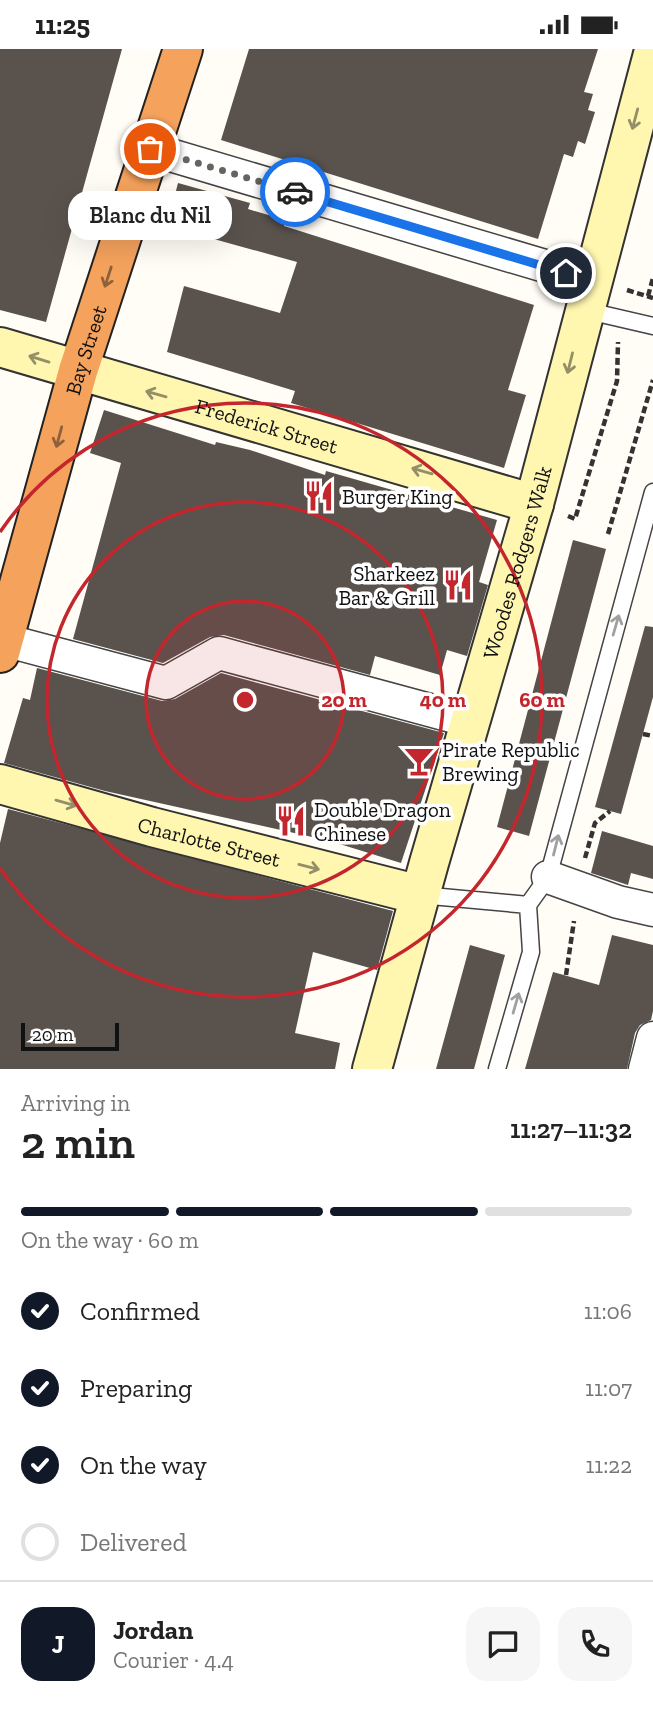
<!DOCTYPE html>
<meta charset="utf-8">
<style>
:root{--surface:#fff;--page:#f6f6f6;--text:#222;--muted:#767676;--line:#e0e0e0;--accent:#111827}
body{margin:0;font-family:"Zilla Slab",serif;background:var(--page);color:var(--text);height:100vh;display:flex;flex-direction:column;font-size:26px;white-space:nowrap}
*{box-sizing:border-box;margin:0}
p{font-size:23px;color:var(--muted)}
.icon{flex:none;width:38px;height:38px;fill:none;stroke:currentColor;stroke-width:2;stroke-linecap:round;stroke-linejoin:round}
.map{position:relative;height:1020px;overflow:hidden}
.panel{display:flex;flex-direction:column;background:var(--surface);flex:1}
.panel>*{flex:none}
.scale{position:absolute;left:21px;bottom:18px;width:98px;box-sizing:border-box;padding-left:7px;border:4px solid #111;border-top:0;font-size:19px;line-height:24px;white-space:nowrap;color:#111;-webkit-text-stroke:5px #fff;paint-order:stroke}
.pin{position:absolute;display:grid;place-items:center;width:60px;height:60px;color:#fff;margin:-30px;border:4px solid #fff;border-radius:50%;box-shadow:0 2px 7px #0007}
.courier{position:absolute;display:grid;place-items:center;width:70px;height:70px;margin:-35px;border:5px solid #1a73e8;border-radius:50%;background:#fff;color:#222;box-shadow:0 2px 9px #0007}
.bubble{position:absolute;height:49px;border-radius:21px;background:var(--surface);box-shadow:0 7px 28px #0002;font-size:23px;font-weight:600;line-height:49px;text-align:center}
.summary em{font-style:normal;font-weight:600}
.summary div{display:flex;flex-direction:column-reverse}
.summary{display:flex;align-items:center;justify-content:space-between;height:119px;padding:0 21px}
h1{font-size:46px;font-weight:600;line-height:52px}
.bar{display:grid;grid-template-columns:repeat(4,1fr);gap:10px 7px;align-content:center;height:84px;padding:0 21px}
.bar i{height:9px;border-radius:5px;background:var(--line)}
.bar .current{background:var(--accent)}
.bar p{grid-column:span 4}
.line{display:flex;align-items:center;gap:18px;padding:0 21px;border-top:2px solid var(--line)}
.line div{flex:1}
.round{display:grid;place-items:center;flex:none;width:74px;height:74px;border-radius:21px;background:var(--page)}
ol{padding:0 21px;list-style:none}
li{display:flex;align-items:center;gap:21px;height:77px}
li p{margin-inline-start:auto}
li .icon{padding:7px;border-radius:50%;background:var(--accent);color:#fff;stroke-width:4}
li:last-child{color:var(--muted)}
li i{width:38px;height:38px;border:4px solid var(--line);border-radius:50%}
.status{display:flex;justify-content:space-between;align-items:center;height:49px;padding:0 35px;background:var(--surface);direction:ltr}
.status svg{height:19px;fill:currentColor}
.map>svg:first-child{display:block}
</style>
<div class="status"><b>11:25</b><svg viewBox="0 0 49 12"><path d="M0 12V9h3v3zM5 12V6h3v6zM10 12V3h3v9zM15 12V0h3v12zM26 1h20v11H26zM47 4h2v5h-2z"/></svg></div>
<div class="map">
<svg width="653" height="1020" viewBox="0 0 653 1020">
<rect width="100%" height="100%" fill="#fffdf5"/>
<!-- building -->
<path fill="#5a524d" d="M0,0H122L46,273L0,261Z
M249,0H598L584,43L593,45L588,61L595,63L585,95L578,92L573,108L564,105L538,190L221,91Z
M178,134L250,154L248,160L285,171L284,177L534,256L508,341L526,346L504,419L291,354L295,342L167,303L184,237L280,264L297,213L167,177Z
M104,361L215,396L216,393L250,401L325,426L326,422L497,471L479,533L488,536L467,607L447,601L440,626L375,607L370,626L224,586L210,588L163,614L73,590L121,414L90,404Z
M573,491L606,500L529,787L497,778Z
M645,577L653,578V648L621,765L595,758Z
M37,619L162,652L175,650L221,624L444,684L401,814L330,792L105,742L4,714L23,649L30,651Z
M8,760L393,862L377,921L313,903L295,984L340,994L335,1020H0V794Z
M602,782L653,797V830L631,824L628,836L591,824Z
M612,886L653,896V962L651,971L640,976L635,984L627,1020H525L553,923L599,936Z
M470,896L505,906L474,1020H436Z"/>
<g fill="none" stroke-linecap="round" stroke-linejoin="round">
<!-- lane casing -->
<g stroke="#444" stroke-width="19">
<path id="lane" d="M584,261L653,277
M420,846L528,856
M497,1020L531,903L528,856L548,828L653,443"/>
</g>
<!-- street casing -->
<g stroke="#444" stroke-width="35">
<path id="street" d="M150,100L592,231
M4,591L166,634L219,604L470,672
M548,828L618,853L653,861
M645,1020L653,989"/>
</g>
<!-- secondary casing -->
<g stroke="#333" stroke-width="42">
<g id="secondary">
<path id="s1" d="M0,298L534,455"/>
<path id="s2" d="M0,735L152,778L420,846"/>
<path id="s3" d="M372,1020L429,814L534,455L653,5"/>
</g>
</g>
<!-- highway casing -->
<g stroke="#222" stroke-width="42">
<g id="highway">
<path id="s4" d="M0,604L78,322L183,0"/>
</g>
</g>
<!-- path -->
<path stroke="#333" stroke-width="4.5" stroke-dasharray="7 3.5" stroke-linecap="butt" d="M627,241L653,249
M648,247L653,229
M568,467L575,470L617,332L618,293
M608,485L653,331
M643,685L653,687
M585,809L595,774L610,762
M566,926L574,872"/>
<!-- lane -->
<use href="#lane" stroke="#fff" stroke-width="16"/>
<!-- street -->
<use href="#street" stroke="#fff" stroke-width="32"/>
<!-- secondary -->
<use href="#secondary" stroke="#fff6b0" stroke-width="38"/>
<!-- highway -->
<use href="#highway" stroke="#f5a25d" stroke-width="38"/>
</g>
<!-- one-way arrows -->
<defs><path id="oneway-shaft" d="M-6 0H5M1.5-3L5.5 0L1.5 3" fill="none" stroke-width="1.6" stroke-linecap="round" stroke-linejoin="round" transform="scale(1.75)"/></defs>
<g stroke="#948f68">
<use href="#oneway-shaft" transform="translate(635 70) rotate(105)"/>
<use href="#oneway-shaft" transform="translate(39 310) rotate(-163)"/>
<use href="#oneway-shaft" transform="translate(570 314) rotate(104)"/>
<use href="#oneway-shaft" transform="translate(156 345) rotate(-164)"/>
<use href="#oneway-shaft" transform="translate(422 422) rotate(-164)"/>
<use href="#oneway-shaft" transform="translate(66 754) rotate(16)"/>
<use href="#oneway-shaft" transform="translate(309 818) rotate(14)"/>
</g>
<g stroke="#8e613b">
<use href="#oneway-shaft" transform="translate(108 228) rotate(108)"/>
<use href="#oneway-shaft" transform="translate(59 388) rotate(105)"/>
</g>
<g stroke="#a0a0a0">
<use href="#oneway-shaft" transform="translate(616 576) rotate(-74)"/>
<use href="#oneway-shaft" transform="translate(556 796) rotate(-76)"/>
<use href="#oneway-shaft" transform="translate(516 954) rotate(-74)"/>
</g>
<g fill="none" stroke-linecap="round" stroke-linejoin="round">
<!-- done -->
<path stroke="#646461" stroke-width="7" stroke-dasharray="0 12.6" d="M150,100L295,143"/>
<!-- route -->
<path stroke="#1a73e8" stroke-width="9" d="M295,143L566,224"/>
</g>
<!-- distance rings -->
<circle cx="245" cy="651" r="99" fill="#c4262e" fill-opacity=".12"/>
<g fill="none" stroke="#c4262e" stroke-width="3.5">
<circle cx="245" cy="651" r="99"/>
<circle cx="245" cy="651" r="198"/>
<path d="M0 483A297 297 0 1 1 0 819"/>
</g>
<!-- icons -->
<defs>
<g id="restaurant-bare" transform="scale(2.415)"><path d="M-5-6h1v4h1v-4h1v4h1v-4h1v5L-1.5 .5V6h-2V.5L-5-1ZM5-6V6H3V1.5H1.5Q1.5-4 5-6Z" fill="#c4262e" stroke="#fff" stroke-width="2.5" paint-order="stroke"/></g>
<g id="bar-bare" transform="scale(2.415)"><path d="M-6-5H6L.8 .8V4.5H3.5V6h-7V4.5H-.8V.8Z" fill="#c4262e" stroke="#fff" stroke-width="2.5" paint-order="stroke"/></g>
</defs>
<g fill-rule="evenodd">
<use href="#restaurant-bare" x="319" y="447"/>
<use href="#restaurant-bare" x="458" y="536"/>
<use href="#bar-bare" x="419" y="712"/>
<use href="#restaurant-bare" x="291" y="772"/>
</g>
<g text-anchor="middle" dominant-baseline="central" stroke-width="7" stroke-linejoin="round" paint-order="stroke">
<!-- street labels -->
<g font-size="21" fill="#111" stroke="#fff">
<text stroke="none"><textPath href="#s4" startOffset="315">Bay Street</textPath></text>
<text stroke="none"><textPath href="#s1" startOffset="278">Frederick Street</textPath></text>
<text stroke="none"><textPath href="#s3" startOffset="527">Woodes Rodgers Walk</textPath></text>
<text stroke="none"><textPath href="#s2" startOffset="217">Charlotte Street</textPath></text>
</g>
<!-- poi labels -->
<g font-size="21" fill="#111" stroke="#fff" text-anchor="start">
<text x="342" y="447">Burger King</text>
<text x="435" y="524" text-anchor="end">Sharkeez<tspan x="435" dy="24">Bar &amp; Grill</tspan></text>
<text x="442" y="700">Pirate Republic<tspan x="442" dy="24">Brewing</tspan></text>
<text x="314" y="760">Double Dragon<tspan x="314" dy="24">Chinese</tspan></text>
</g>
</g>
<circle cx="245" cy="651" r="10" fill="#c4262e" stroke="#fff" stroke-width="3.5"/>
<g font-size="21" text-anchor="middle" font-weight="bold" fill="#c4262e" stroke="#fff" stroke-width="7" stroke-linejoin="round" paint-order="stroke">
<text x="344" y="658">20 m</text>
<text x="443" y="658">40 m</text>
<text x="542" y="658">60 m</text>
</g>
</svg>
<div class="scale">20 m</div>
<div class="pin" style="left:150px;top:100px;background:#ea580c"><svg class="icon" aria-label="bag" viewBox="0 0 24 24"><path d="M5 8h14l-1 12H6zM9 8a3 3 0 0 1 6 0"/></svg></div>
<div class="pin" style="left:566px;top:224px;background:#1f2937"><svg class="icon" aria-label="home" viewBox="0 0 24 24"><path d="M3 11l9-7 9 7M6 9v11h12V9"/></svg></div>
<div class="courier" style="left:295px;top:143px"><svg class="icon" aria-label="car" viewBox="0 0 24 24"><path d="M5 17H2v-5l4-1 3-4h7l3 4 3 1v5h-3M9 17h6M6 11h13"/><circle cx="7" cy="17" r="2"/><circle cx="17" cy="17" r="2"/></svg></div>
<div class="bubble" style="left:68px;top:142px;width:164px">Blanc du Nil</div>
</div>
<section class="panel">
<div class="summary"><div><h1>2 min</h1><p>Arriving in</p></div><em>11:27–11:32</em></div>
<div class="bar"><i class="current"></i><i class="current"></i><i class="current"></i><i></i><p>On the way · 60 m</p></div>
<ol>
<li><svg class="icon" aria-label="check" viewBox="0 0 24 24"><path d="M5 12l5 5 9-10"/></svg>Confirmed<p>11:06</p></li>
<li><svg class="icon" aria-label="check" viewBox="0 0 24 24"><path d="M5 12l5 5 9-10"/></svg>Preparing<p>11:07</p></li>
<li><svg class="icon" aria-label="check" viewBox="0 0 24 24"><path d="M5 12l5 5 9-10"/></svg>On the way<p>11:22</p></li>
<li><i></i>Delivered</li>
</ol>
<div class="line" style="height:126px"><b class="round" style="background:var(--accent);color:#fff">J</b><div><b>Jordan</b><p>Courier · 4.4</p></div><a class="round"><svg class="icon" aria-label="chat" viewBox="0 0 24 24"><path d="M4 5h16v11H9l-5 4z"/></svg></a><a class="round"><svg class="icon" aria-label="phone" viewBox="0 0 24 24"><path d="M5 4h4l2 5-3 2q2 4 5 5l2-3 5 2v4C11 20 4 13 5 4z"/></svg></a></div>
</section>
